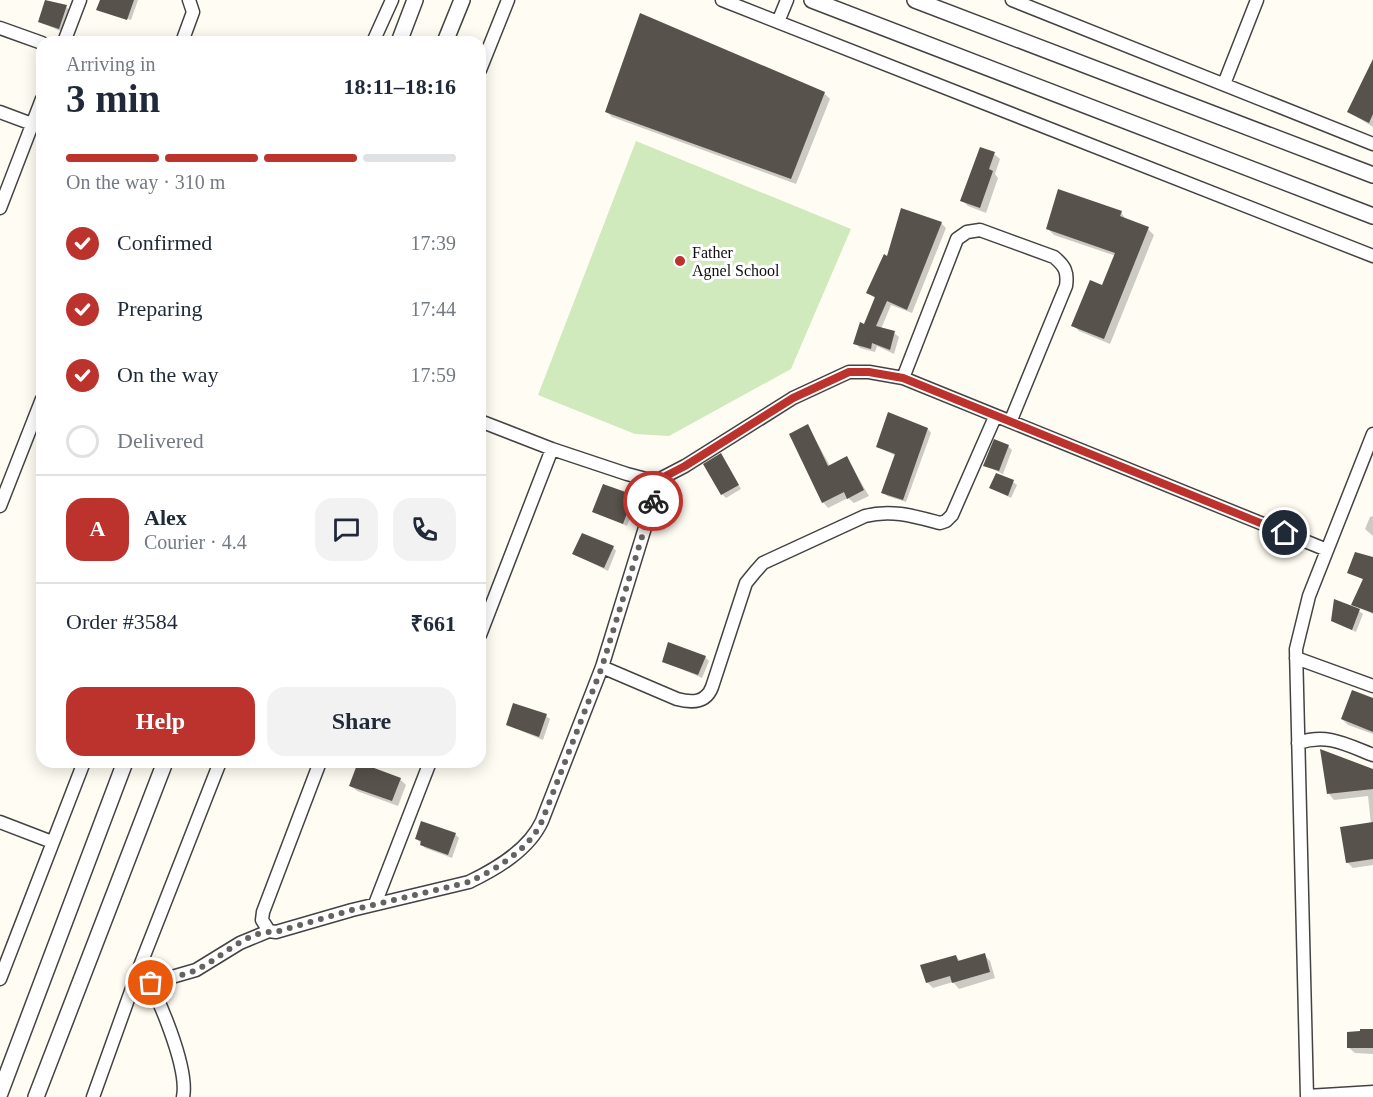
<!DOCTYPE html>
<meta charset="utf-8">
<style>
:root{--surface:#fff;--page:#f2f2f3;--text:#1f2937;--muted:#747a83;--line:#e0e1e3;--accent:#bc322c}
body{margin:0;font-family:Georgia,serif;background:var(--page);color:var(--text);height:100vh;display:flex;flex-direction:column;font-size:22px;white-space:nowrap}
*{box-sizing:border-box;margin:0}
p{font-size:20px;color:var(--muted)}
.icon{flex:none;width:33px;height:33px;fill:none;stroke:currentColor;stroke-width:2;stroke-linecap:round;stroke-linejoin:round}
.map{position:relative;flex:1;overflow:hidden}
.drawer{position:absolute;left:36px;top:36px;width:450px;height:732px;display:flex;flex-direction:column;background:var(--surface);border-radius:18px;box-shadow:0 3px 15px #0003}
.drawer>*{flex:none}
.pin{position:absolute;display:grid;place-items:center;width:51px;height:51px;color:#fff;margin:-26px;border:3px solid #fff;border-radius:50%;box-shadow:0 2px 6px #0007}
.courier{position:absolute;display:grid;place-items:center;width:60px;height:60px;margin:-30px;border:4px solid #bc322c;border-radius:50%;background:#fff;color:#222;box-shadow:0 2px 8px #0007}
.summary em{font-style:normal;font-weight:600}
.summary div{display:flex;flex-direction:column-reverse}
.summary{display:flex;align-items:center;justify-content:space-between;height:102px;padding:0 30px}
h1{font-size:39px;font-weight:600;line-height:45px}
.bar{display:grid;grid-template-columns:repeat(4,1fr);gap:9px 6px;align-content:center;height:72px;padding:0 30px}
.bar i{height:8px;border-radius:4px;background:var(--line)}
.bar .current{background:var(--accent)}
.bar p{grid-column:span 4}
.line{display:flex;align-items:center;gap:15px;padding:0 30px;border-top:2px solid var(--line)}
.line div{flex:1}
.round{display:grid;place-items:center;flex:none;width:63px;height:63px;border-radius:18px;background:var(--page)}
ol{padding:0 30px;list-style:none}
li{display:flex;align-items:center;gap:18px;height:66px}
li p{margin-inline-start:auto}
li .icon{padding:6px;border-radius:50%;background:var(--accent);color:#fff;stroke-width:4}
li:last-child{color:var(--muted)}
li i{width:33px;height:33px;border:3px solid var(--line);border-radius:50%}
.primary-button{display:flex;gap:12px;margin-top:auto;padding:12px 30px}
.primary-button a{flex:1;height:69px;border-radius:18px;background:var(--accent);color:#fff;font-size:24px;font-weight:600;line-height:69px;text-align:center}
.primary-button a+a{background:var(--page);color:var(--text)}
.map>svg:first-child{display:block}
</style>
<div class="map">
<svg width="1373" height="1097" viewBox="0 0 1373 1097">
<rect width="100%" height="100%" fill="#fffdf3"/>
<!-- green -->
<path fill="#d0e9bd" d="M636,141L851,229L791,369L669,436L635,434L538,395Z"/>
<!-- shadow -->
<path fill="#0003" d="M101,0H138L131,20L100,9V12L98,9Z
M66,7L70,10L63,32L39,22Z
M1373,75V127L1349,112Z
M824,93L830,99L796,184L612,117L606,111Z
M994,154L1000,159L995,174L998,178L986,213L968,206L962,200Z
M1121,212L1126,220L1148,229L1154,235L1110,344L1079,331L1073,325L1103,287L1116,256L1054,235L1048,229Z
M941,223L946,228L912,313L891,305L881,329L894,333L899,337L894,354L877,346L875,352L860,348L855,343L876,299L868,293L888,258Z
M808,426L830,466L847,458L869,496L854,503L848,498L828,508L823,502Z
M928,429L931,433L906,502L887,496L883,492L896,456L878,447Z
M1008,446L1012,450L1003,474L984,465Z
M721,455L741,489L726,498L722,494Z
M1013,482L1017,485L1011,498L991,488Z
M633,497L637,500L627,526L594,512Z
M1373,516V536L1365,529L1370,517Z
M613,547L616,551L608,571L574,554Z
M1373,561V614L1353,604L1364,580L1349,572Z
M1359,611L1363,614L1356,632L1332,621Z
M705,657L709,661L702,678L663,661Z
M1373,700V734L1348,725L1342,719Z
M546,716L550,719L543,740L507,725Z
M1373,770V865L1353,868L1347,862L1371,824L1368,796L1334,800L1329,794Z
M400,779L406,785L398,806L357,791L351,786Z
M455,834L459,838L452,858L425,848L416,838Z
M984,955L990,961L995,978L959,989L953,982L933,988L927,982L956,956L961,962Z
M1373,1030V1054L1355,1053L1349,1048Z"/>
<!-- building -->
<path fill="#58524c" d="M45,0L67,5L59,29L38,22Z
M100,0H134L127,20L96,10Z
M640,13L825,92L791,179L605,112Z
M1373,59V114L1369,123L1347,112Z
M980,147L995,152L989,169L993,171L980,208L960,201Z
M1058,189L1122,211L1120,216L1149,227L1104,339L1071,326L1090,280L1102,285L1115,253L1046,229Z
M901,208L942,222L907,310L887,301L876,326L895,331L890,350L872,343L871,349L853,344L860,322L864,324L875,297L866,293L884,254L887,256Z
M888,412L928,428L903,500L881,493L895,454L876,447Z
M808,424L828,466L847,456L864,490L847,499L844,492L822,503L789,434Z
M994,439L1009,445L999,471L983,466Z
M721,453L739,485L721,495L703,464Z
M996,473L1014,480L1008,496L989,488Z
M603,484L634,495L623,524L592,512Z
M582,533L614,546L604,568L572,554Z
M1355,552L1373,557V613L1351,605L1363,579L1347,573Z
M1334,599L1360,609L1352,630L1331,621Z
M668,642L706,656L698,675L662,662Z
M1352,690L1373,698V732L1341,719Z
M513,703L547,714L539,737L506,725Z
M1320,749L1373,769V789L1327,794Z
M358,762L401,778L392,801L349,786Z
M421,821L456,833L448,855L420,845L421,841L415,839Z
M1373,822V859L1346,863L1340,827Z
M985,953L990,972L952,983L950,976L926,983L920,965L956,955L958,961Z
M1360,1029H1373V1048H1347V1032L1360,1031Z"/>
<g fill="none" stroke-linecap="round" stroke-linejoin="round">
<!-- minor casing -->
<g stroke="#434343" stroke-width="15">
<path id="minor" d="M722,0L1373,256
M1012,0L1373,144
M778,22L787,0
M0,28L42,43
M64,42L80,0
M182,42L193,12L189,0
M373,42L392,0
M480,70L508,0
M1224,84L1257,0
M0,112L32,124
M0,208L42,99
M903,378L957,239L967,232L980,230L1054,257C1065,266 1068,272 1066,286L1011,420
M480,421L552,449L627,474L646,479H660L685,466L793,398L849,372H869L903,378L1327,550
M0,506L42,399
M480,635L552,449
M1296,658L1373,686
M602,667L677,699C692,703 706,703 712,687L746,583L755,572L763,563L865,516C891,509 914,516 940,523L946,521L952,515L995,417
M1298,743C1327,733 1345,744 1373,755
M320,762L263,912L262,920L269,931L276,932L352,910L469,882C496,869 529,850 542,821L602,667L660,479
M0,822L52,842
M375,904L430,762
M140,966C157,992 189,1068 183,1097
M0,979L84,762
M151,983L196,970L240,943L269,931
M1307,1096L1373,1092
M93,1097L140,966L220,762
M1307,1097L1296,649L1309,596L1373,434"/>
</g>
<!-- tertiary casing -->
<g stroke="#434343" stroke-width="18">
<path id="tertiary" d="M812,0L1373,216
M915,0L1373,175
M399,42L415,0
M445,42L462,0
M0,1093L125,762
M36,1097L165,762"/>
</g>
<!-- minor -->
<use href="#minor" stroke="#fff" stroke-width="12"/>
<!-- tertiary -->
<use href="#tertiary" stroke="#fff" stroke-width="15"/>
</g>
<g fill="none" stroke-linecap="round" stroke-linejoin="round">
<!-- done -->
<path stroke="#64635f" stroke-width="6" stroke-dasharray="0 10.8" d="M151,983C166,978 183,976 196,970C221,959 247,929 276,932L352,910L469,882C496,869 529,850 542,821L602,667L653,501"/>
<!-- route -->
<path stroke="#bc322c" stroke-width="8" d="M653,501L660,479L685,466L793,398L849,372H869L903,378L1285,533"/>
</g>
<!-- markers -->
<circle fill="#bc322c" stroke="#fff" stroke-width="2" cx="680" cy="261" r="6"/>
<g text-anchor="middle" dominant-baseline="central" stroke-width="6" stroke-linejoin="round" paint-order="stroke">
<!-- poi labels -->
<g font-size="16" fill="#101010" stroke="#fff" text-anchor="start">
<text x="692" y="252">Father<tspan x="692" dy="18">Agnel School</tspan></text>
</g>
</g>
</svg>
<div class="pin" style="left:151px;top:983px;background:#ea580c"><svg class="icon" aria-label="bag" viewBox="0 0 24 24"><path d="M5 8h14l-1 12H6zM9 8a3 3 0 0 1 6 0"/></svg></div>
<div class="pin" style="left:1285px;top:533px;background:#1f2937"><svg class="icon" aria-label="home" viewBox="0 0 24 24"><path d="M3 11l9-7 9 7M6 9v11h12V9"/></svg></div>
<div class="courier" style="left:653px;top:501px"><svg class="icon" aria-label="bike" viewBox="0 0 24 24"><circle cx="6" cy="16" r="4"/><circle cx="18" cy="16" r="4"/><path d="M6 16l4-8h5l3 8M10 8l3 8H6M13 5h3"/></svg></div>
<section class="drawer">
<div class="summary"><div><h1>3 min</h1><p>Arriving in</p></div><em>18:11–18:16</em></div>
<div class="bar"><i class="current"></i><i class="current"></i><i class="current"></i><i></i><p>On the way · 310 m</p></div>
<ol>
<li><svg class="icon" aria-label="check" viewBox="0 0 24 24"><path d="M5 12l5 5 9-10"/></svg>Confirmed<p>17:39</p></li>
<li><svg class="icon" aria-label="check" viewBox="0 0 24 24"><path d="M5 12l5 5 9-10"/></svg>Preparing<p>17:44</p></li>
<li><svg class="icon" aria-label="check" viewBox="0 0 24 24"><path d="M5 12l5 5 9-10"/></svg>On the way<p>17:59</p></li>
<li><i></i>Delivered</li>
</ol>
<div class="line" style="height:108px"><b class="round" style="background:var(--accent);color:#fff">A</b><div><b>Alex</b><p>Courier · 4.4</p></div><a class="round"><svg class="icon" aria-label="chat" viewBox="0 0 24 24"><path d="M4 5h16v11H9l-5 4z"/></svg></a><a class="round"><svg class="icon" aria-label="phone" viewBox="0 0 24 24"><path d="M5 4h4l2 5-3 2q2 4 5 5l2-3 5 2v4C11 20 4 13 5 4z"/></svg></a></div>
<div class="line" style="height:78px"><div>Order #3584</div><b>₹661</b></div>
<div class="primary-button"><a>Help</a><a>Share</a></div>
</section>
</div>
